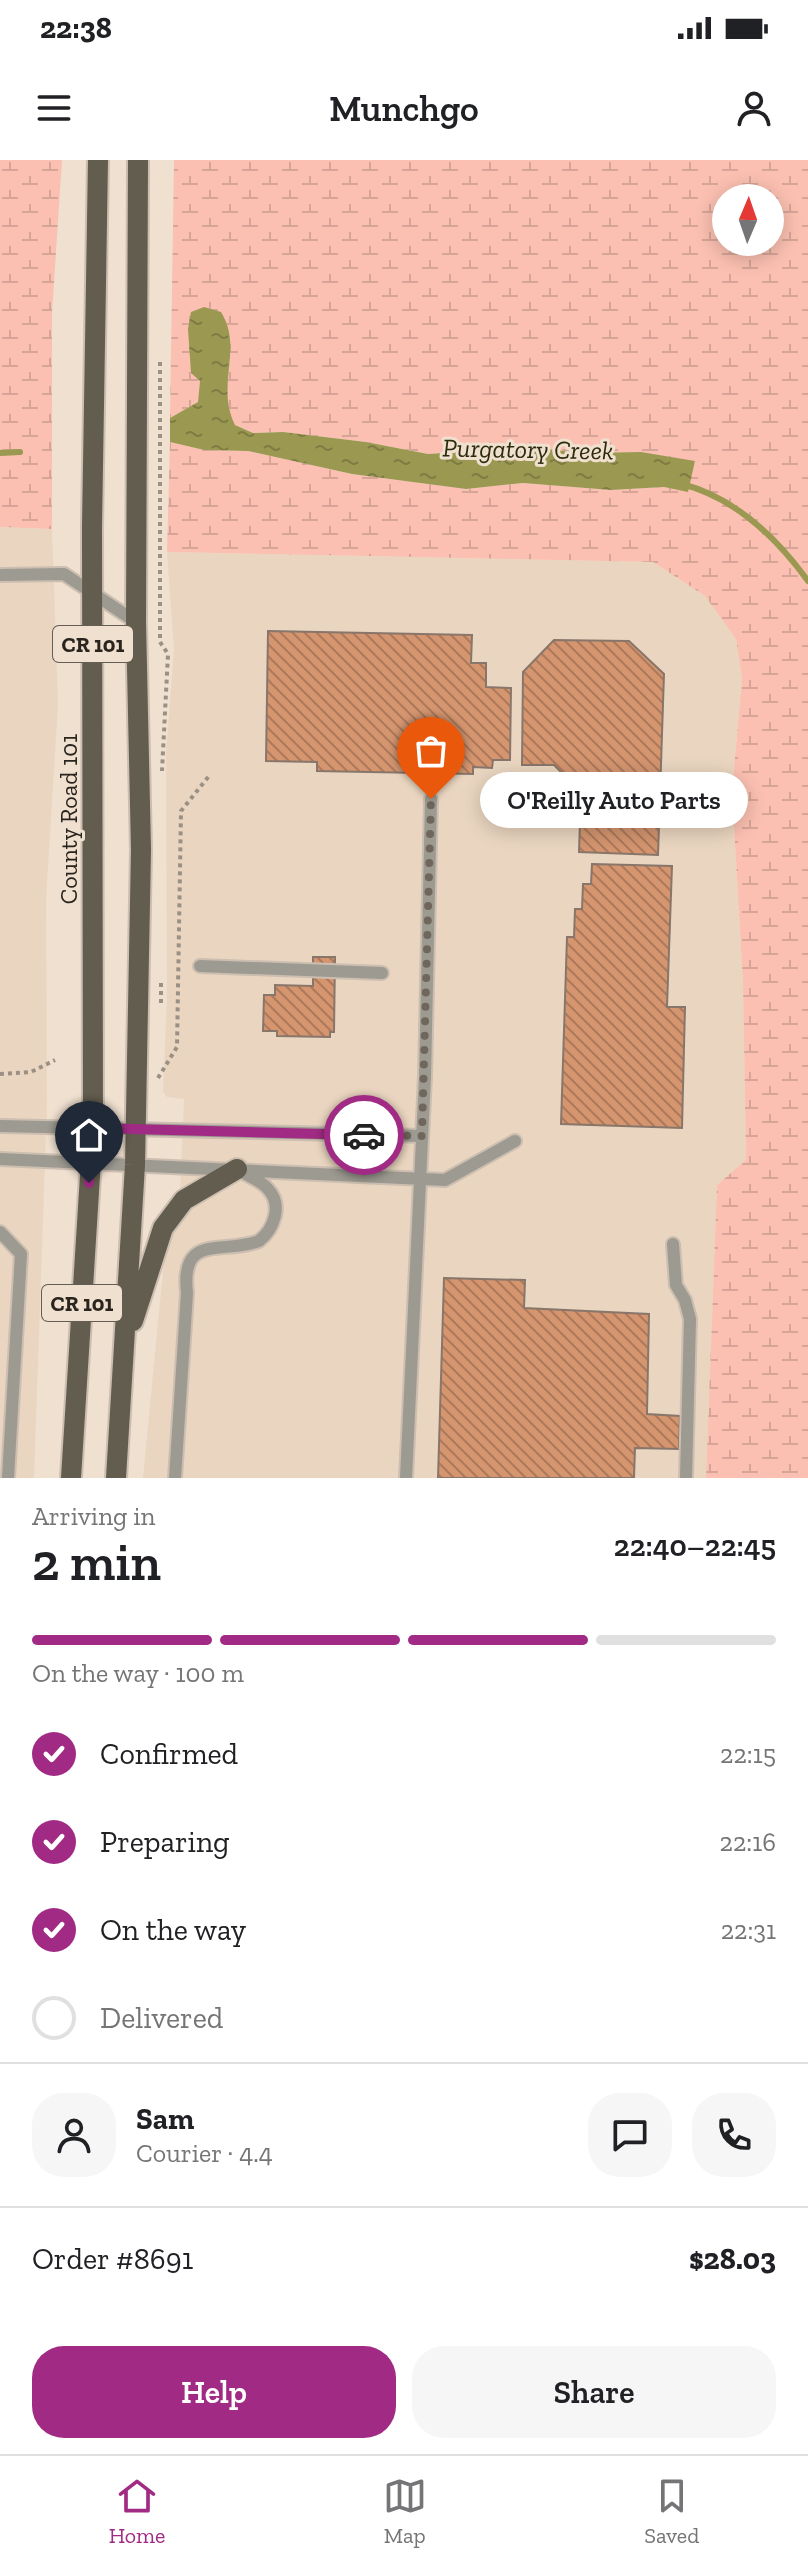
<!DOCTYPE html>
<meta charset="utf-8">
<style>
:root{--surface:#fff;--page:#f6f6f6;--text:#202124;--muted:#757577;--line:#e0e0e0;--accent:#a12b84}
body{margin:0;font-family:"Zilla Slab",serif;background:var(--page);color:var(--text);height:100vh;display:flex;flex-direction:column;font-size:30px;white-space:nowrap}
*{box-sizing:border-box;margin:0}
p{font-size:26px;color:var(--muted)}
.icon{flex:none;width:44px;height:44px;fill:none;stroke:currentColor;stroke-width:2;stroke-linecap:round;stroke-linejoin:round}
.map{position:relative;height:1318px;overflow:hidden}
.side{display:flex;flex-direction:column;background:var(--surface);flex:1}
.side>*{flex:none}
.needle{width:52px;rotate:2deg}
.buttons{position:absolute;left:712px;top:24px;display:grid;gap:16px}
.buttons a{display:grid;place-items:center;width:72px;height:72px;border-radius:50%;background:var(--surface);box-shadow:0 4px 20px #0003;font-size:40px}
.pin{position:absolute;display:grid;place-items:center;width:68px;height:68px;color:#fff;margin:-82px -34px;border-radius:50% 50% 50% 0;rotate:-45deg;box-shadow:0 0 8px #0007}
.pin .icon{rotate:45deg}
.courier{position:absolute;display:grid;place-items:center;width:80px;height:80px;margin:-40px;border:6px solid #a12b84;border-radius:50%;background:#fff;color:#222;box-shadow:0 2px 10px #0007}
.bubble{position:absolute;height:56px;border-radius:28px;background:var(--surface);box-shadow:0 4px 20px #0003;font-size:26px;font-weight:600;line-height:56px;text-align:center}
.summary em{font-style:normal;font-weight:600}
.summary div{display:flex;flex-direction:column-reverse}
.summary{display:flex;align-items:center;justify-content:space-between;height:136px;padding:0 32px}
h1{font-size:52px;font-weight:600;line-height:60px}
.bar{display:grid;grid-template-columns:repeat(4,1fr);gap:12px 8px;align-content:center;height:96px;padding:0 32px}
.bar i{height:10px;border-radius:6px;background:var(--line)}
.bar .active{background:var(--accent)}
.bar p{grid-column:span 4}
.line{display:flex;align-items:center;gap:20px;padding:0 32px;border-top:2px solid var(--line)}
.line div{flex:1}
.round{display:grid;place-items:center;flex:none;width:84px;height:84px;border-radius:32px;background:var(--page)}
ol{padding:0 32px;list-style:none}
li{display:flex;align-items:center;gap:24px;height:88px}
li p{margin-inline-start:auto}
li .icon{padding:8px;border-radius:50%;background:var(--accent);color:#fff;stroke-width:4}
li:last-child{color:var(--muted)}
li i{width:44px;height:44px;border:4px solid var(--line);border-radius:50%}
.button{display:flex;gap:16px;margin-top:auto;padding:16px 32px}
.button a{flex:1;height:92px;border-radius:32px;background:var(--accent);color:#fff;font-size:32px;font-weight:600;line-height:92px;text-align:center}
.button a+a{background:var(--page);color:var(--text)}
.status{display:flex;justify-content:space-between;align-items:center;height:56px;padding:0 40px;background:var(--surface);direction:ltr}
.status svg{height:22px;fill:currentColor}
header{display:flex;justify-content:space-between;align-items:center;height:104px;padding:0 32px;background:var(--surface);font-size:36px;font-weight:600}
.menu{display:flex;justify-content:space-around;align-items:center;height:112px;border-top:2px solid var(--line);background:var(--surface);font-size:22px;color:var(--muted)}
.menu a{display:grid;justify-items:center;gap:4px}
.menu .active{color:var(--accent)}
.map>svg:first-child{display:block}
</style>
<div class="status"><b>22:38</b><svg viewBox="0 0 49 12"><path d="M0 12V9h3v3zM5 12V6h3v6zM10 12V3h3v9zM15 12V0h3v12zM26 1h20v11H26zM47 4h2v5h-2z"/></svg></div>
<header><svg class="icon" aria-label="menu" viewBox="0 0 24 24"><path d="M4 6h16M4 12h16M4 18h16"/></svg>Munchgo<svg class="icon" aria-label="person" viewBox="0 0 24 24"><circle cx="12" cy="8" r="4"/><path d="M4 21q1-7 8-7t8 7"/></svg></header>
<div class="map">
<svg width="808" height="1318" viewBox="0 0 808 1318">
<defs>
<pattern id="wetland-marsh" width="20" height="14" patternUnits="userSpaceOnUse" patternTransform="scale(2)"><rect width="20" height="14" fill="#fbc0b1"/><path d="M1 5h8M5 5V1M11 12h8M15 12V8" fill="none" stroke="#d7a598"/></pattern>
<pattern id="water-ripples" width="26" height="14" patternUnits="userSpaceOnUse" patternTransform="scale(2)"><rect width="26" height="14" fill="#9b9852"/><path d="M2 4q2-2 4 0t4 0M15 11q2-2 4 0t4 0" fill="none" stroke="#7f7c43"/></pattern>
<pattern id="building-back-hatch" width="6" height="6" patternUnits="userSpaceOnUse" patternTransform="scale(2)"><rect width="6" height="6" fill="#d4956f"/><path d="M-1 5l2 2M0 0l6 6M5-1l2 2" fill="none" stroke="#ac795b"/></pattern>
</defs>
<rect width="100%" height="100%" fill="#efe0d0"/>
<!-- built -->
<path fill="#ead6c0" d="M0,367L52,369L58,545L46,740L47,944L34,1318H0Z
M167,392L653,402L705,436L736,479L742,519L732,631L743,823L746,1001L717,1025L706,1318H143L165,1090L179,1056L184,939L167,937L163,931L167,838L166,592L174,490Z"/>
<!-- wetland -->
<path fill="url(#wetland-marsh)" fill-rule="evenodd" d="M0,0H62L52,153V369L0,367Z
M174,0H808V1318H706L717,1025L746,1000L743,823L732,631L742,519L736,479L705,436L653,402L167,392L170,282L204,290L248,291L352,314L466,329L523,323L611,330L664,327L687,331L695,302L641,292L580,293L533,287L428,294L366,282L283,272L253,273L235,265L225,245L230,197L200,221L198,242L170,258ZM726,38H770V82H726Z"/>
<!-- water -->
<path fill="url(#water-ripples)" d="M204,147L221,152C244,189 215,224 235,265L253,273L283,272L366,282L428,294L533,287L580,293L641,292L695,301L688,332L664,327L611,330L523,323L466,329L352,314L248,291L204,290L170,282V258L198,242L200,221L191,213L188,169L191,152Z"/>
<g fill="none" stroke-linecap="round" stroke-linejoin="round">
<!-- stream -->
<path stroke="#9b9852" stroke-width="6" d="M0,293L20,292
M682,324C736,338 776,377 808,421"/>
</g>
<!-- building -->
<path fill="url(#building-back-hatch)" stroke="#88766b" stroke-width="2" d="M268,471L472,475L471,503H486V527L511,528L510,600H493L492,608L473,607V614L317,611V602L266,601Z
M554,480L629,481L664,514L658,695L579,692L581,632L554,605H522L523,512Z
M592,704L672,706L667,847H685L682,968L561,964L567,777H574L575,749H582L583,724H591Z
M313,797H335L334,872H330V877L277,876V871H263L264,835H275V825L313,826Z
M444,1118L525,1120L524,1148L649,1154L647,1254L680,1256L679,1289L635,1288L634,1318H438Z"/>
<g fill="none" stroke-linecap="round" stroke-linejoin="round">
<!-- service casing -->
<g stroke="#ccbeb0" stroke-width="16">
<path id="service" d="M0,415L64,414L136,462
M200,806L382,813
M0,966L422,976
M0,999L445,1020L515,981
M0,1072L21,1094L8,1318
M673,1084L676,1125L685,1140L690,1159L686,1318
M175,1318L187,1133C180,1072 223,1095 259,1081C274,1069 283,1045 268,1029C262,1021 248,1016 240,1011
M406,1318L425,916L431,639"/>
</g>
<!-- primary casing -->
<g stroke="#ccbeb0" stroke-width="24">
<path id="primary" d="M133,1161L163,1068L184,1040L237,1009
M71,1318L93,968L92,367L98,0
M116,1318L135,1005L141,690L136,462L138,0"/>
</g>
<!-- path -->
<path stroke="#9b9084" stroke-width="4" stroke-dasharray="4 4" stroke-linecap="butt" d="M160,202V482L168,494L162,611
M161,843V820
M0,914L31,912L55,900
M158,918L177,887L181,651L209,616"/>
<!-- service -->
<use href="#service" stroke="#9d9a91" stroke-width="12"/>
<!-- primary -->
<use href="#primary" stroke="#635d4f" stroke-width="20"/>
</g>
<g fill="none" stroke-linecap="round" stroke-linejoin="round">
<!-- done -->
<path stroke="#6f665c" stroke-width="8" stroke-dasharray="0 14.4" d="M364,975L422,976L431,639"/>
<!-- route -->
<path stroke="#a12b84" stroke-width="10" d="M89,1023L93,968L364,975"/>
</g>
<g text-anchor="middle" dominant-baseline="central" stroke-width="6" stroke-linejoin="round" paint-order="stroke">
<!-- shield labels -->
<g fill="#efe0d0" stroke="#655c53" stroke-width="2">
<rect x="53" y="466" width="80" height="36" rx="6"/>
<rect x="42" y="1125" width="80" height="36" rx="6"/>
</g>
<g font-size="22" font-weight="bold" fill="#2a241e">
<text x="93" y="484">CR 101</text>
<text x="82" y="1143">CR 101</text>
</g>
<!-- street labels -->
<g font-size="24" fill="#2a241e" stroke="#efe0d0">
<text transform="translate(68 659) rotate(-90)">County Road 101</text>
</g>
<!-- water labels -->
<g font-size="26" font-style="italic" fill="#2c2b0b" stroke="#efe0d0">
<text transform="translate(528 289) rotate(1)">Purgatory Creek</text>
</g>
</g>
</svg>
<div class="buttons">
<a><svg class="needle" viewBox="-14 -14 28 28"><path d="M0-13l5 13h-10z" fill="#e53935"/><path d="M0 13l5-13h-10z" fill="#757577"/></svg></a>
</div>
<div class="pin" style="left:431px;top:639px;background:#ea580c"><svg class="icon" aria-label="bag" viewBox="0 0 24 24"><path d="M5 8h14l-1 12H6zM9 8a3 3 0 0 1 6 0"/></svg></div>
<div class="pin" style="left:89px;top:1023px;background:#1f2937"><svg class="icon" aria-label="home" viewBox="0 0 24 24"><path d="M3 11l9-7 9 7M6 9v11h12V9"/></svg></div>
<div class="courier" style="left:364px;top:975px"><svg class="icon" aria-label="car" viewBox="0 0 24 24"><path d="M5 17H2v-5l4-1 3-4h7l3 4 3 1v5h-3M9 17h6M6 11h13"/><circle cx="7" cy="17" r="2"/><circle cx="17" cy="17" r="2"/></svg></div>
<div class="bubble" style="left:480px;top:612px;width:268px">O'Reilly Auto Parts</div>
</div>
<section class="side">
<div class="summary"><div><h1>2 min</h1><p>Arriving in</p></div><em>22:40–22:45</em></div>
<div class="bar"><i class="active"></i><i class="active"></i><i class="active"></i><i></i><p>On the way · 100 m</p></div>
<ol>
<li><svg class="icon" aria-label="check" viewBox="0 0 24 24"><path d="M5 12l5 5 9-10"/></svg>Confirmed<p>22:15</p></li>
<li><svg class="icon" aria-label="check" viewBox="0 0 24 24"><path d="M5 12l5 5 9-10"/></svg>Preparing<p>22:16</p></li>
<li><svg class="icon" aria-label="check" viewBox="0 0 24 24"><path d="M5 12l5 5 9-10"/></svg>On the way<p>22:31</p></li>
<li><i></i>Delivered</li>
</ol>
<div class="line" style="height:144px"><a class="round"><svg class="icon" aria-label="person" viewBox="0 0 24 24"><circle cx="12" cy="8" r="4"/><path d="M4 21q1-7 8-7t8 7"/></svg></a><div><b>Sam</b><p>Courier · 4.4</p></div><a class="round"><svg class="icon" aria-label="chat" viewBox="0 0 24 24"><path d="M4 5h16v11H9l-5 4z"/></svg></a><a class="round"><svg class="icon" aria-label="phone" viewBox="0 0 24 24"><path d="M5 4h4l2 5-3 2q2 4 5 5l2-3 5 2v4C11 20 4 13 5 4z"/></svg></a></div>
<div class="line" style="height:104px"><div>Order #8691</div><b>$28.03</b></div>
<div class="button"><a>Help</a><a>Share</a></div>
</section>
<nav class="menu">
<a class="active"><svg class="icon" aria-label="home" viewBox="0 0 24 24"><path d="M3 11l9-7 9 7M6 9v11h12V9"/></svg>Home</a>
<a><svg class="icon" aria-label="map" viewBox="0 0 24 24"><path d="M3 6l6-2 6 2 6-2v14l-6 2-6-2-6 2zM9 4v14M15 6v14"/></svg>Map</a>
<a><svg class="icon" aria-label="saved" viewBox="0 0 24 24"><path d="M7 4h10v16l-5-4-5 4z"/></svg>Saved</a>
</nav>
